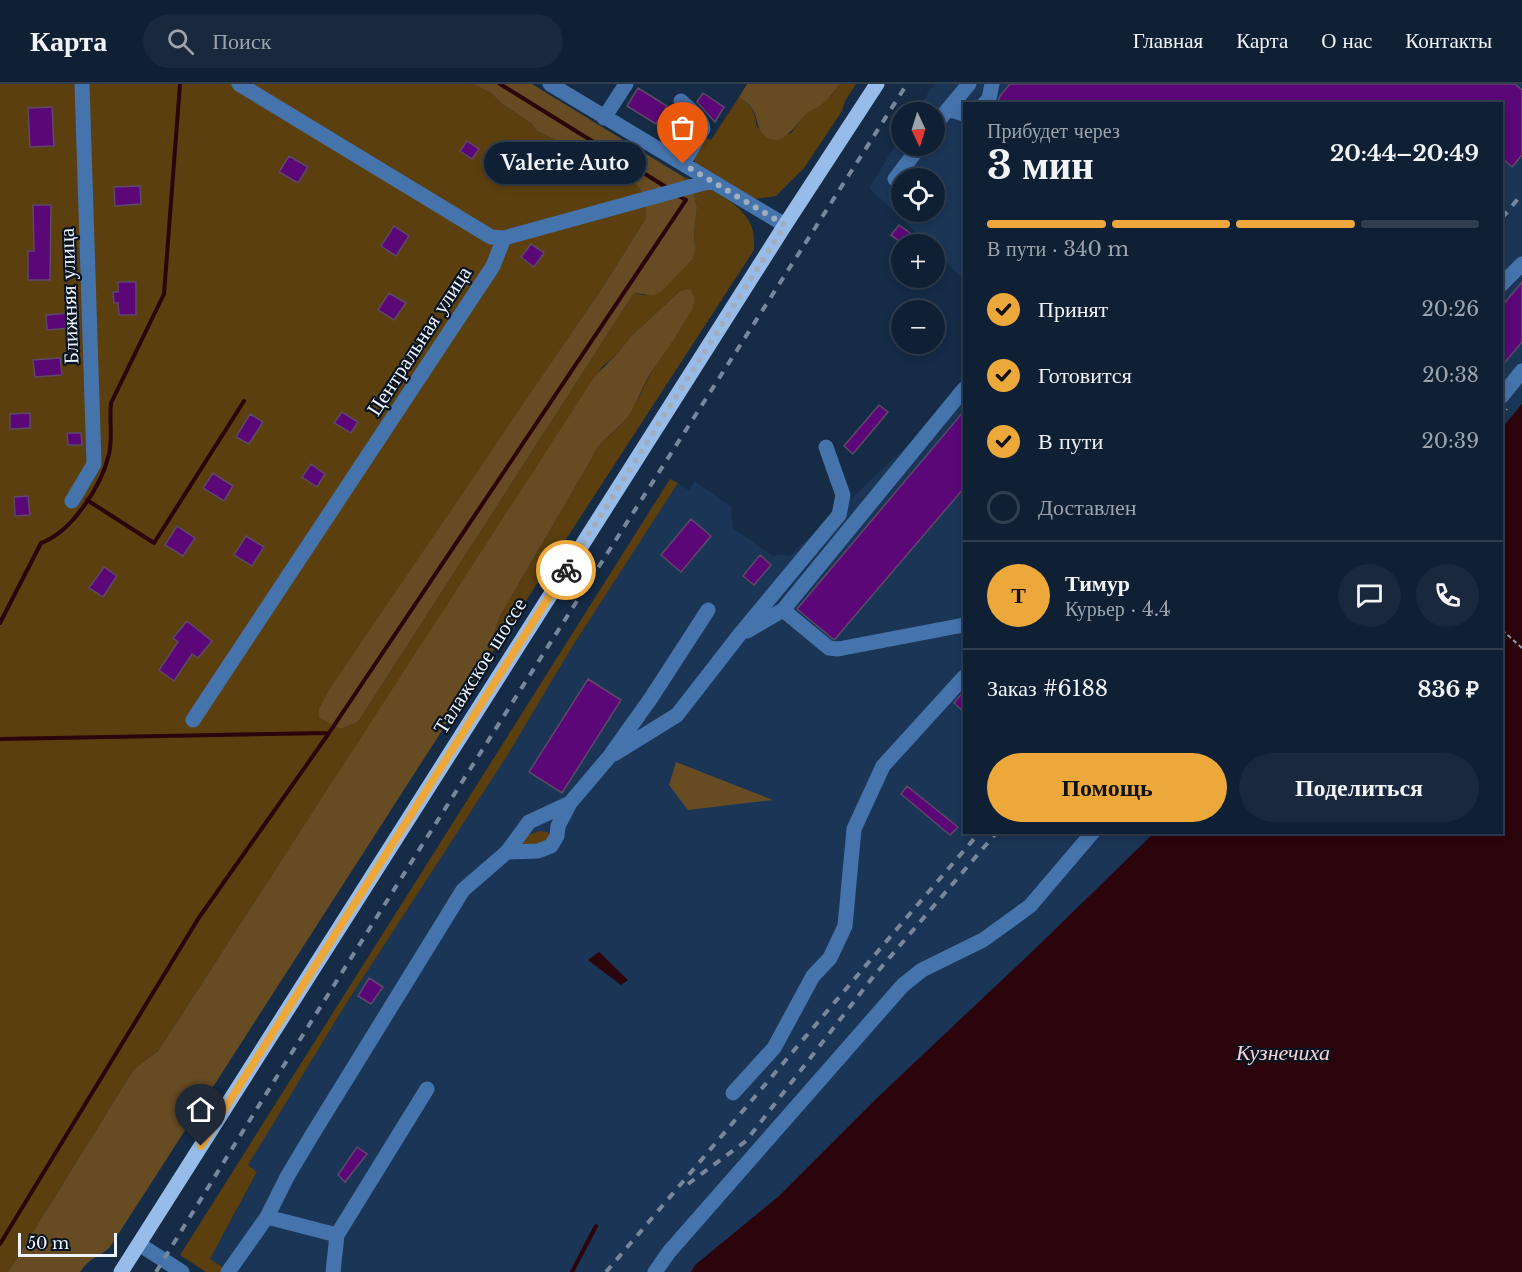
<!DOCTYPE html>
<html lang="ru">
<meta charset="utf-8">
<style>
:root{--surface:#102034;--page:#19283c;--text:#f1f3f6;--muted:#9ca3ac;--line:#303e4f;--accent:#eda83b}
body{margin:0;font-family:"Libre Baskerville",serif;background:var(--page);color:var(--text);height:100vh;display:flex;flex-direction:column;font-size:22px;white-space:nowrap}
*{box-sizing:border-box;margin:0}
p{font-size:20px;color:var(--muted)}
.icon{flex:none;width:33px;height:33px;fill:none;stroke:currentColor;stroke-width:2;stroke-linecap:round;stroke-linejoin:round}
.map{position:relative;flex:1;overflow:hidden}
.details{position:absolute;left:963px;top:18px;width:540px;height:732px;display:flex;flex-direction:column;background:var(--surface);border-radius:0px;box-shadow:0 3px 9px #0003,0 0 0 2px var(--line)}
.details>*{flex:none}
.needle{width:39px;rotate:176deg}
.tools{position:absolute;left:891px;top:18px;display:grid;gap:12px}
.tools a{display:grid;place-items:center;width:54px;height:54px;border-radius:50%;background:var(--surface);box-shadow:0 3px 9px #0003,0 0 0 2px var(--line);font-size:30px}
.scale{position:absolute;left:18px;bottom:15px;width:99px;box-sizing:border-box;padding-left:6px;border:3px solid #ebf4ff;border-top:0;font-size:16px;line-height:21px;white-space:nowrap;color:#ebf4ff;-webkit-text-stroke:4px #0a1420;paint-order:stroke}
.pin{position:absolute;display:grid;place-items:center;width:51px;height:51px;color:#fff;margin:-62px -26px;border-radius:50% 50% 50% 0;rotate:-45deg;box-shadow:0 0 6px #0007}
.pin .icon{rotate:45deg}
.courier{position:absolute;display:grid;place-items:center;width:60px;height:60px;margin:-30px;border:4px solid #eda83b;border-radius:50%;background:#fff;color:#222;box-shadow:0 2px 8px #0007}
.bubble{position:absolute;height:42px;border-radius:21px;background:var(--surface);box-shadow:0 3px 9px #0003,0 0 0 2px var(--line);font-size:20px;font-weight:700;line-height:42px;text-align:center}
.head em{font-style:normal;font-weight:700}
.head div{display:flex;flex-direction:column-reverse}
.head{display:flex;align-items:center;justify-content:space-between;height:102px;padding:0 24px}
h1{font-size:39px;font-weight:700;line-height:45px}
.bar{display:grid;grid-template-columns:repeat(4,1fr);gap:9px 6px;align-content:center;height:72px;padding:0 24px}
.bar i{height:8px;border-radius:4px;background:var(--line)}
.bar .current{background:var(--accent)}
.bar p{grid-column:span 4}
.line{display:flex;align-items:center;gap:15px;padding:0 24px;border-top:2px solid var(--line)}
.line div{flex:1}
.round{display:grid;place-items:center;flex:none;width:63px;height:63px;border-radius:32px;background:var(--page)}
ol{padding:0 24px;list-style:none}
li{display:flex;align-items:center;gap:18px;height:66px}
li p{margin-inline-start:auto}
li .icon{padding:6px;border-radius:50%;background:var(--accent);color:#111;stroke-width:4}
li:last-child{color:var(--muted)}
li i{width:33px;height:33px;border:3px solid var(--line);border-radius:50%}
.button{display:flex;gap:12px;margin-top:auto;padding:12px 24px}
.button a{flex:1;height:69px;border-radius:36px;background:var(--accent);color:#111;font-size:24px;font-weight:700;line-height:69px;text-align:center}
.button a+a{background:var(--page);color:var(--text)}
header{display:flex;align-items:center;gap:36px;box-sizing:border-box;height:84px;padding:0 30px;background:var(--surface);border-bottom:2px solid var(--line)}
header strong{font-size:28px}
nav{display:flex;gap:33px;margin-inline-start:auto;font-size:21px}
.search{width:420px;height:54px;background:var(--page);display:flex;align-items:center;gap:15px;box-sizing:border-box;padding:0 21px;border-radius:33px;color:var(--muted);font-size:22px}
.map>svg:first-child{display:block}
</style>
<header>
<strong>Карта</strong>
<div class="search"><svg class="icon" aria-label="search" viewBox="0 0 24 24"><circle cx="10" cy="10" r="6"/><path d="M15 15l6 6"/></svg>Поиск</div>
<nav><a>Главная</a><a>Карта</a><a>О нас</a><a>Контакты</a></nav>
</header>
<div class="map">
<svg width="1522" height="1188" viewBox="0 0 1522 1188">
<rect width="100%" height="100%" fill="#152b46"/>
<!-- built -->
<path fill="#1a3556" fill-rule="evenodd" d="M934,0H1522V320L1502,344V20H964V196L935,167L934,160H928L869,104L901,52L902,62H934V28H916ZM902,94H934V128H902Z
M964,308V748L1154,749L1036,864L876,1015L778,1113L696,1181L691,1188H230L210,1175L257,1089L247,1081L344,923L507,672L572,563L678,399L689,406L695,397L731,423L733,444L774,473L778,470L790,472Z"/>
<!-- green -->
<path fill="#5c3f0f" d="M0,0H473L491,9L502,20L531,39L537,47L572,64L585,66L598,77L625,88L640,105L645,120L646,134L606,198L326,612L319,624L341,645L358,638L634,209L643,211L666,202L693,175L695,165L694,148L697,123L693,107L682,92C705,103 747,119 753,147C754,153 754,160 754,166L481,586L500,532L592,374C597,358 615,349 625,336C637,321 643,302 653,286C657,279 662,274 666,267L680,207L631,252L617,270L602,283L158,967L134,985L8,1188H0Z
M840,0H856L845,17L842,27L804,84L776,112L755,115L695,79L694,72L704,53L711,56L739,13C753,23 754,26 757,43L775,56L791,49L805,30L831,12Z
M670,395L678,399L572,563L507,672L344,923L248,1081L257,1088L210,1175L230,1188H206L180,1171Z
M540,747L548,748L550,753L545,759L520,763L525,752Z"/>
<!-- forest -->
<path fill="#664b23" d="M473,0H532L682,92L693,107L697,123L694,148L695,165L693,175L661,208L653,211L634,209L358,638L341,645L319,634V624L329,606L606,198L646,134L645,120L640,105L625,88L598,77L585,66L572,64L537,47L531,39L502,20L491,9Z
M747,0H840C834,8 829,15 821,21C816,25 809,26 805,31C795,41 781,67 764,51C756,43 758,35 753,26C750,20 744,17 739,13Z
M690,205L695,214L693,224C681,244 669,264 655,283C645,296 639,314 631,328C621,345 597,357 592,374L500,532L481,586L110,1163C99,1174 91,1172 80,1188H8L134,985L158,967L595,292L617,270L631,252L680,207Z
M676,678L773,716L688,726L669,701Z"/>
<!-- water -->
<path fill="#2c040b" d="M1522,320V1188H691L695,1181L778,1113L876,1015L1036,864L1154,749L1502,748V344Z
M599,868L628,896L621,901L588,876Z"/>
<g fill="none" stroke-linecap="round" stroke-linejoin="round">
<!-- stream -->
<path stroke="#2c040b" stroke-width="4" d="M500,0L666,103
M87,416L154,459L244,317
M0,539L41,459C72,448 102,401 109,370C113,353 109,336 111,319L164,210L180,0
M0,655L329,649
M0,1160L198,835L329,649L686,116L677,111
M572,1188L596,1142"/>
</g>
<!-- building -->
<path fill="#5b0777" stroke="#5e4968" stroke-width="1.5" d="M1010,0H1515L1522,6V71L1512,83L1502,74V20H997L1000,12Z
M638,4L667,22L656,40L627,22Z
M703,9L724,23L715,38L697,18Z
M52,23L54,62L30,63L28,24Z
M467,57L479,65L472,75L460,67Z
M289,72L308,83L298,99L279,88Z
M140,102L141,120L115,122L114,103Z
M33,121H51L50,196H28V167H34Z
M899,141L910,149L903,160L891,151Z
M394,142L409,152L396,172L381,162Z
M531,160L544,169L534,183L521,173Z
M118,198H136V231H119L118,219H114L113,208H118Z
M1522,198V258L1502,282V222Z
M389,209L406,219L394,236L378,226Z
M69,229L71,244L47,246L46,231Z
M60,274L62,291L35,293L33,276Z
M879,321L888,328L853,370L844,362Z
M964,327V404L835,555H833L797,525Z
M342,328L358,338L351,349L334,339Z
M30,329V344L10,345V330Z
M250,330L263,338L249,360L236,353Z
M67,349H81L82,361H68Z
M311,380L325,390L317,403L302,393Z
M213,389L233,402L224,417L203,404Z
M28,412L30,431L15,432L14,413Z
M691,435L711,452L681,488L661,471Z
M177,442L195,454L183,472L165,461Z
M246,452L264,463L252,482L234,471Z
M760,471L771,481L754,501L743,492Z
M104,483L117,492L103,513L89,504Z
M187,537L212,557L198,574L192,570L174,597L159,586L178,558L173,554Z
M588,595L621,616L562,709L529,688Z
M964,607V628L954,619Z
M907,702L958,743L950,751L901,710Z
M369,894L383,903L371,920L358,912Z
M357,1063L367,1070L345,1098L338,1091Z"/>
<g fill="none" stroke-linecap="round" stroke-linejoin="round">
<!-- path -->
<path stroke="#8a99ab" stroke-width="2" stroke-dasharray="4.5 3" stroke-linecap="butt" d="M1502,332L1507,325
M1502,546L1522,564"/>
<!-- minor -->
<path stroke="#4573ac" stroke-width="15" d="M550,0L785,141
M681,17C689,25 702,33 703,45L683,80
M984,20L989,15L992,0
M948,25L964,30
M604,34L626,0
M934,42L969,0
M895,95L920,62
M504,154L711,97
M1502,200L1522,180
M1502,312L1522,287
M72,417L94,380L82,0
M783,526L829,564L838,565L964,541
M747,547L783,526L964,305
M193,636L493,182L504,154L491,153L239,0
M614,670L677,631L740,550L839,431L843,411L826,363
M507,768L538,767L551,762L557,752L558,742L570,719
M733,1009L774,964L813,892L830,874L845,842L854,745L883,682L964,593
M267,1133L337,1151L427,1005
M139,1160L182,1188
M228,1188L267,1133L287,1093L312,1051L463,806L507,768L529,738L570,719L609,673L651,614L708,526
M333,1188L337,1151
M655,1188L669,1168L903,901L922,886L983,856L1030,822L1093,748"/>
<!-- major -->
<path stroke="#97bcea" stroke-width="15" d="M121,1188L785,141L877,0"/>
<!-- rail -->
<path stroke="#78889c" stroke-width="4" stroke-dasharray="8 8" stroke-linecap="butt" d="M1502,134L1522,110
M688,1100L746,1057L873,893L997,748
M156,1188C401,789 655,395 907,0
M606,1188C731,1042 854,894 980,748"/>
</g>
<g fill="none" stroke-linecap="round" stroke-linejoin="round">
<!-- done -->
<path stroke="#a0aebe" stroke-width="6" stroke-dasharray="0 10.8" d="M566,486L785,141L683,80"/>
<!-- route -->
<path stroke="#eda83b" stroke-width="8" d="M201,1062L566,486"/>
</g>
<g text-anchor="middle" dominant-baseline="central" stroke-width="4.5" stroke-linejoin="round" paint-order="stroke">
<!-- street labels -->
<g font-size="21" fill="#ebf4ff" stroke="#0a1420">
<text transform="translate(69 212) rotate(-92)">Ближняя улица</text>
<text transform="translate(419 257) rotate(-57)">Центральная улица</text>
<text transform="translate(480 582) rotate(-58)">Талажское шоссе</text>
</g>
<!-- water labels -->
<g font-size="22" font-style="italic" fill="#f5d2d4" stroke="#0a1420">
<text x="1283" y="968">Кузнечиха</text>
</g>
</g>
</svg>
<div class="tools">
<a><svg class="needle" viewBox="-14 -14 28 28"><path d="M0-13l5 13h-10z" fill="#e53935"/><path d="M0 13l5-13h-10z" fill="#9ca3ac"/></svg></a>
<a><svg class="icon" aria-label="locate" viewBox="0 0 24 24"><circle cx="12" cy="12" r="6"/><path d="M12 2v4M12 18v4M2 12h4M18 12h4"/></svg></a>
<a>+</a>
<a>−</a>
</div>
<div class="scale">50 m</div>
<div class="pin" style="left:683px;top:80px;background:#ea580c"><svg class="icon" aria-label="bag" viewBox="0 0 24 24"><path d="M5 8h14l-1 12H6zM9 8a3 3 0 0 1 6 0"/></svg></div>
<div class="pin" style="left:201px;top:1062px;background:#1f2937"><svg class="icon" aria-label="home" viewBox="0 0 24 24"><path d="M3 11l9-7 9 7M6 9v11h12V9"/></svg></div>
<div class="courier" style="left:566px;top:486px"><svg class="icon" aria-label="bike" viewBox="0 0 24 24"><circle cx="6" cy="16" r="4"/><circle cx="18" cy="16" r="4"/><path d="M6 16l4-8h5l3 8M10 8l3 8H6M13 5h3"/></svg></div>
<div class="bubble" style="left:484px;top:58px;width:162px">Valerie Auto</div>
<section class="details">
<div class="head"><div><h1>3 мин</h1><p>Прибудет через</p></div><em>20:44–20:49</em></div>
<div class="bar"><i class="current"></i><i class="current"></i><i class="current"></i><i></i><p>В пути · 340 m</p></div>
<ol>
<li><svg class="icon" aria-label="check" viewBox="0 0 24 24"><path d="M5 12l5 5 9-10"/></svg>Принят<p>20:26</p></li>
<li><svg class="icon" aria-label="check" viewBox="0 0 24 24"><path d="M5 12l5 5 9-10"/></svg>Готовится<p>20:38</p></li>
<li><svg class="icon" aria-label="check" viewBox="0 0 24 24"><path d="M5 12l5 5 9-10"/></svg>В пути<p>20:39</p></li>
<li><i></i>Доставлен</li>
</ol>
<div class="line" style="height:108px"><b class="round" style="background:var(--accent);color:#111">Т</b><div><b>Тимур</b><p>Курьер · 4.4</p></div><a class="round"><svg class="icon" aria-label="chat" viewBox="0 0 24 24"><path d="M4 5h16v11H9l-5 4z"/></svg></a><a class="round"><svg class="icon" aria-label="phone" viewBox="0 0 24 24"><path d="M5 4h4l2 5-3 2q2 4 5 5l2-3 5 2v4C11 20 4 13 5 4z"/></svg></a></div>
<div class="line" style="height:78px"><div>Заказ #6188</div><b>836 ₽</b></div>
<div class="button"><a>Помощь</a><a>Поделиться</a></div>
</section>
</div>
